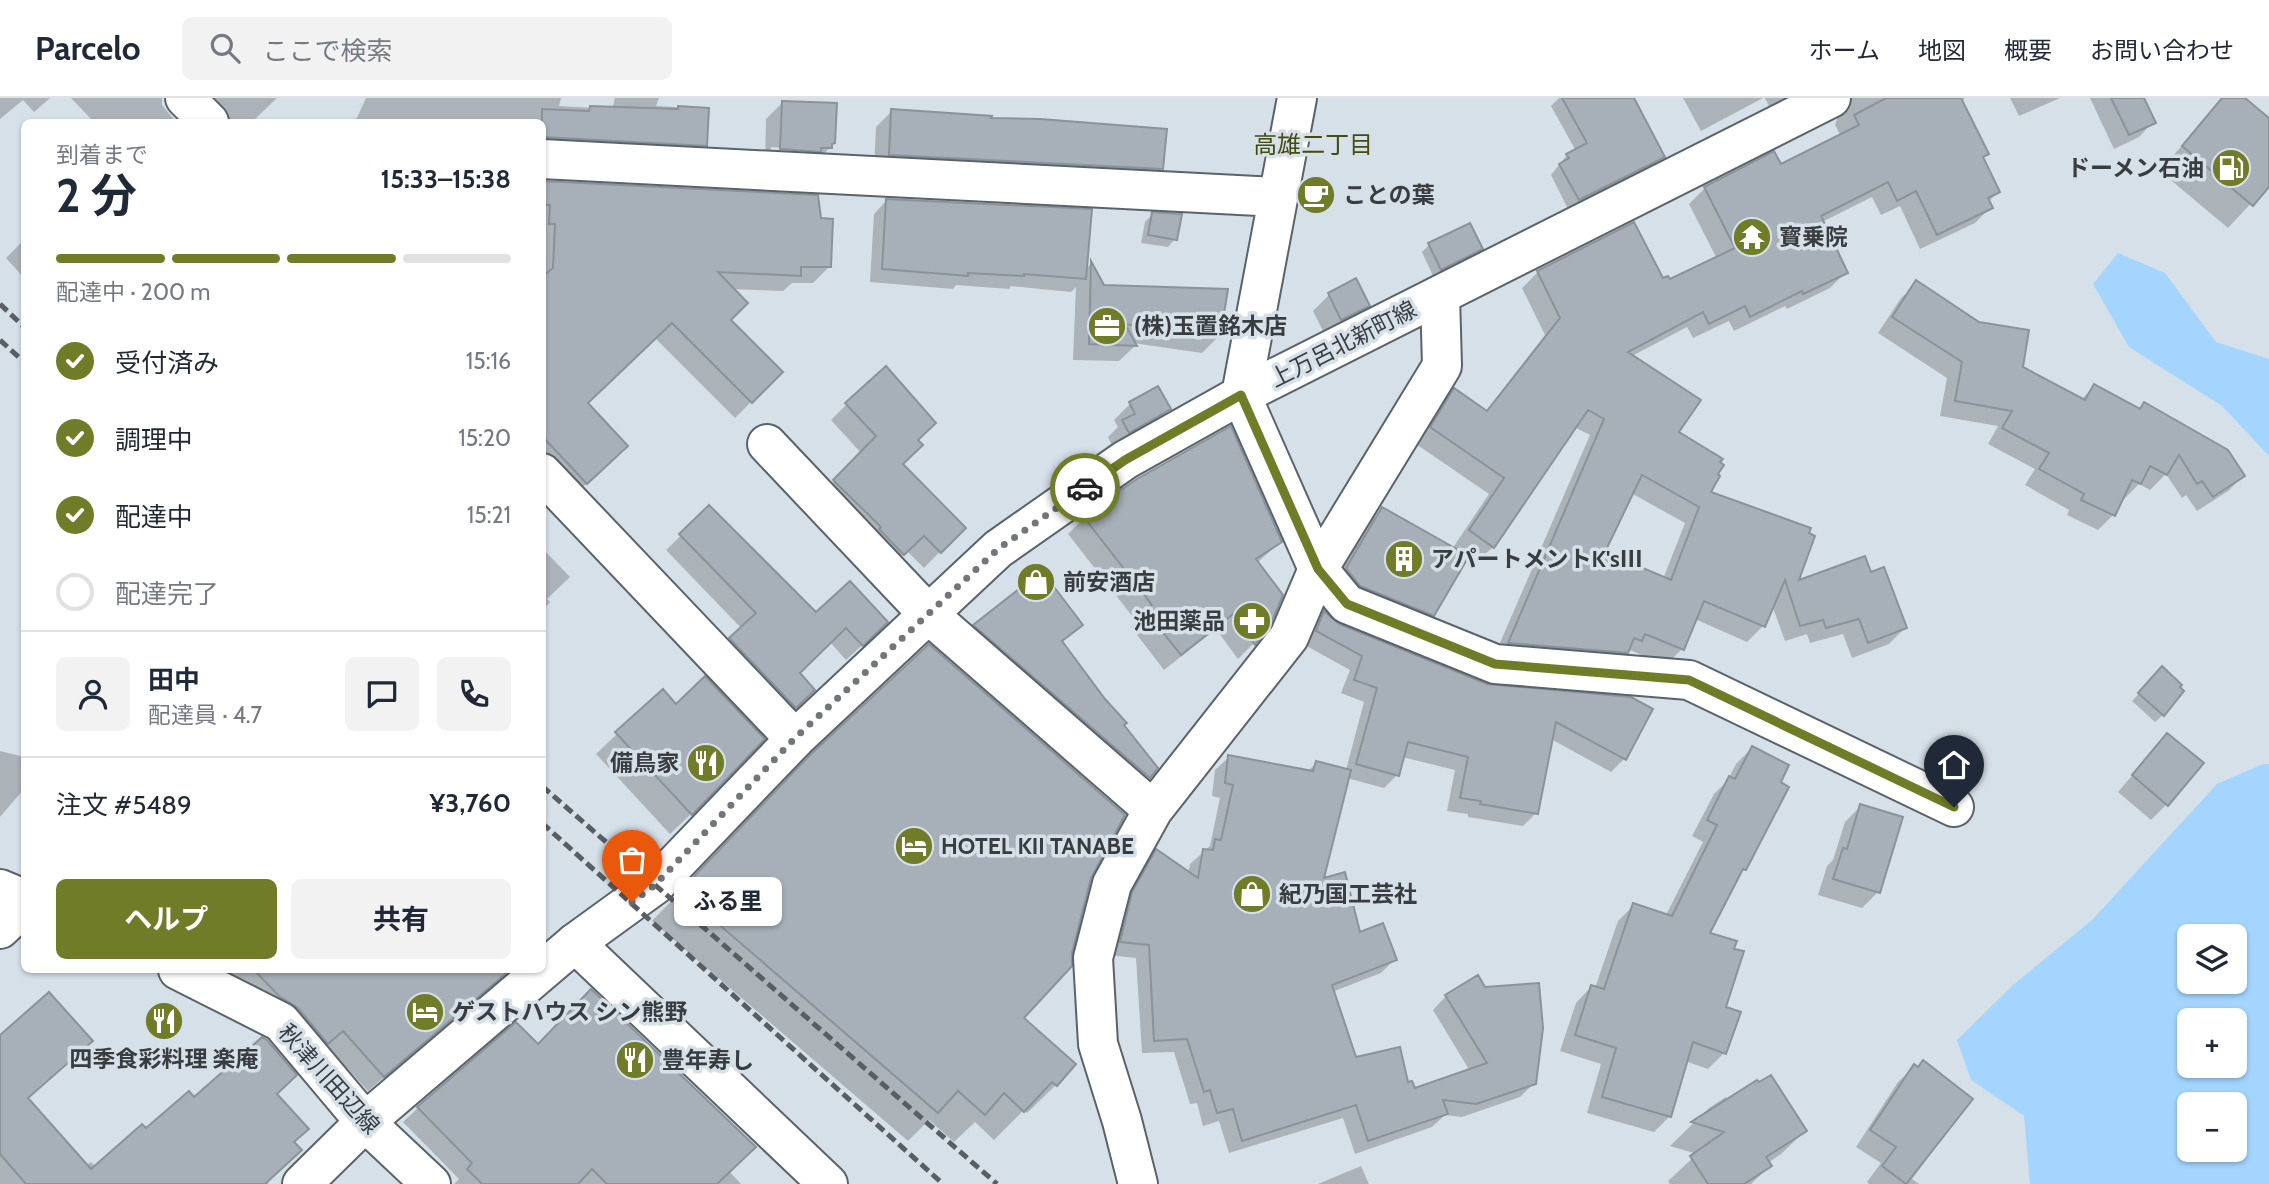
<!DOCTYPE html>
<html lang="ja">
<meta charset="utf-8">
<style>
:root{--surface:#fff;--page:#f2f2f3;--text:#1f2937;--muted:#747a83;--line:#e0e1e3;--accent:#707c28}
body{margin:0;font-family:Cabin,"Noto Sans JP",sans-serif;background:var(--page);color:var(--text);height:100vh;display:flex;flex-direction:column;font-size:26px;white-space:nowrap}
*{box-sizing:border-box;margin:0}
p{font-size:23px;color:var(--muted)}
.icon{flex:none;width:38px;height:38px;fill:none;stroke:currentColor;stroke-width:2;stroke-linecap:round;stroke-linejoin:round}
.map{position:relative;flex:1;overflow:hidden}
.drawer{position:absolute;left:21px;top:21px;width:525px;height:854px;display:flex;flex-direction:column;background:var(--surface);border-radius:10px;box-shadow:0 2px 5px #0004}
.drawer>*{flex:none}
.controls{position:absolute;left:2177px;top:826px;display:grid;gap:14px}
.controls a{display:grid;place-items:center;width:70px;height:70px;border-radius:10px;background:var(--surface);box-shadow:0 2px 5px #0004;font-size:35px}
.pin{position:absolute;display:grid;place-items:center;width:60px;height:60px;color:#fff;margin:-72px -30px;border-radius:50% 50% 50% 0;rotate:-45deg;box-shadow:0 0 7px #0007}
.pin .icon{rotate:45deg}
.courier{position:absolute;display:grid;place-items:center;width:70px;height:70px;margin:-35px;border:5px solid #707c28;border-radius:50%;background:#fff;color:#222;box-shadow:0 2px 9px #0007}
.bubble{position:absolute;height:49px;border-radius:10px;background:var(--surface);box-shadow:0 2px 5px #0004;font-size:23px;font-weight:700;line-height:49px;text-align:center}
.headline em{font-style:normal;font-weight:700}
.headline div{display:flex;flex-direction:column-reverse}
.headline{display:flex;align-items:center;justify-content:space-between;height:119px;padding:0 35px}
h1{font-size:46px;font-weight:700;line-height:52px}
.bar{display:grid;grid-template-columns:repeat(4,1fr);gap:10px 7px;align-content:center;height:84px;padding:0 35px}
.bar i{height:9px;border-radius:5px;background:var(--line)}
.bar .active{background:var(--accent)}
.bar p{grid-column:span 4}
.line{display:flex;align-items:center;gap:18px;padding:0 35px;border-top:2px solid var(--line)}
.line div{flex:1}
.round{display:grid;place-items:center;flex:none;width:74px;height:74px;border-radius:10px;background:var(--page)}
ol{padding:0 35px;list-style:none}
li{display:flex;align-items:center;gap:21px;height:77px}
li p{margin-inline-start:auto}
li .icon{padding:7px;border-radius:50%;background:var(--accent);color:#fff;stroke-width:4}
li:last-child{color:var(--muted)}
li i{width:38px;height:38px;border:4px solid var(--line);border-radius:50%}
.button{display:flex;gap:14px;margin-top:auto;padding:14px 35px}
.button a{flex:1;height:80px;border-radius:10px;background:var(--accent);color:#fff;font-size:28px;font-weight:700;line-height:80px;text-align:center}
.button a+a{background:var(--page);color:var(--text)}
header{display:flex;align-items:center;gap:42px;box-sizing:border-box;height:98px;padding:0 35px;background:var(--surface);border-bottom:2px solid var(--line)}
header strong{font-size:33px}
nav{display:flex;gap:38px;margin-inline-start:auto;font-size:24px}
.search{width:490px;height:63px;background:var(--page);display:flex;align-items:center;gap:18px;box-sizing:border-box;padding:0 24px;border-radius:10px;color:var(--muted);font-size:26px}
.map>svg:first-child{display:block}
</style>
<header>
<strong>Parcelo</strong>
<div class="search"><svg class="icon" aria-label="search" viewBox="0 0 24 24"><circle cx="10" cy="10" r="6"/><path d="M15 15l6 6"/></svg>ここで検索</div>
<nav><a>ホーム</a><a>地図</a><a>概要</a><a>お問い合わせ</a></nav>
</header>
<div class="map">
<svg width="2269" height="1086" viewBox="0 0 2269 1086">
<rect width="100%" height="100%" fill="#d6e0e8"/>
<!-- green -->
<path fill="#a4d5ff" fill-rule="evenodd" d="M2118,155L2165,175L2216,244L2269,261V358L2222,308L2129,249L2093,186Z
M2263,666H2269V1086H2030L2024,1018L1971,982L1957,942L2013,887L2092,822L2217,686ZM2189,838H2235V884H2189ZM2189,922H2235V968H2189ZM2189,1006H2235V1052H2189Z"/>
<!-- shadow -->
<path fill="#0003" fill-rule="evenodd" d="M0,0H50L34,14L23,2L0,21Z
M71,0H162V7L176,24H94Z
M184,0H277L252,24H209Z
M366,0H561L559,8L612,11L615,0H659L656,8L707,11L705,47L689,63L542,55V24H355Z
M1559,0H1629L1662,59L1652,69L1568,111L1551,77L1567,57L1576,53L1551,8Z
M1683,0H1763L1701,33Z
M1765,0H1795L1771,12Z
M1830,0H1965L1961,4L1987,55L1982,61L1998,94L1988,104L1991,109L1975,125L1920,151L1900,108L1881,117L1872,99L1822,124L1846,174L1830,190L1787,211L1785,208L1734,233L1729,223L1693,240L1687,229L1632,258L1708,395L1796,485L1869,476L1905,530L1889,546L1852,560L1843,536L1810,545L1807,536L1785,543L1772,507L1763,528L1747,544L1695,521L1682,551L1666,567L1630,552L1610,570L1493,561L1590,337L1574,329L1493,449L1477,464L1467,457L1433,517L1398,552L1487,588L1631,601L1625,660L1611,674L1551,641L1536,715L1523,728L1468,719V716L1447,713L1455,672L1402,659L1397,677L1384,690L1347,680L1322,782L1359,836L1395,861L1381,875L1332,894L1355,961L1413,992L1470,973L1433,912L1446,898L1534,985L1520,999L1462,1019L1445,1017L1432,1029L1355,1056L1343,1020L1229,1055L1219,1023L1203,1028L1197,1005L1190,1006L1174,954L1142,955L1136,860L1107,857L1120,809L1143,767L1156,754L1188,776L1190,766L1210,748L1220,700L1212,698L1215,672L1229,659L1307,674L1316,665L1346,672L1364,604L1341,595L1350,572L1303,546L1342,451L1382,411L1452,451L1489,396L1416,346L1438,308L1454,293L1485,314L1545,237L1522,190L1538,174L1669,184L1717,161L1689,106L1705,90L1780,69L1841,38L1835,27L1838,18ZM1631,395L1685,425L1663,481L1603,455Z
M2010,0H2060L2019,18Z
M2090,0H2142L2153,24L2139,39L2114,51Z
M2223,0H2242L2269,23V86L2228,130L2160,73Z
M782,5L834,45L814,66L765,67L766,21ZM771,49L822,52L819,55L771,53Z
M892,13L990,22L1161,70L1145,86L874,72L876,29Z
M542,85L829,169L813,185H792L783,193L732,191L729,222L781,274L735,320L655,240L586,305L610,364L568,403L542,376Z
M887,102L1085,172L1091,166L1103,189L1218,239L1202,255L1133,245L1135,248L1119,263L1073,262L1076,189L1071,194L1011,188L1009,191L956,187L953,191L870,184L874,116Z
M1153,116L1175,141L1168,149L1141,145L1145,124Z
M24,142V180L6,160Z
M1429,147L1481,150L1474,158L1433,178L1422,154Z
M1355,182L1368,207L1352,223L1325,237L1313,213L1329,197Z
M1917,185L2021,270L2081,302L2094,288L2138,312L2144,307L2243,378L2228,393L2197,413L2186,397L2182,400L2166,376L2150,392L2139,386L2124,401L2122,400L2113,417L2098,432L2067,417L2069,412L2025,387L2035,371L1988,346L1998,328L1940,318L1947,280L1878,235L1901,200Z
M1158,290L1169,311L1153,327L1113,349L1108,339L1118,329L1114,322L1130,306Z
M847,306L916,342L901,367L963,430L924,470L907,453L887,472L819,399L861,355L831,322Z
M1138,382L1280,444L1257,465L1254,545L1238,561L1216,531L1164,572L1131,529L1136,523L1068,436L1084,420Z
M709,410L816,516L871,539L846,562L830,544L797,575L798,607L780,624L715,556L742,531L666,452Z
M544,452L570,479L547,501L550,504L542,512Z
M1080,527L1061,545L1156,670L1134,693L961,542L975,528Z
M2155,578L2163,617L2155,624L2132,603Z
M617,636L691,716L670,736L596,656Z
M2167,637V706L2151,722L2118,694Z
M1752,650L1744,771L1738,777L1708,836L1724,910L1739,915L1724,955L1708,971L1685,963L1670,1018L1654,1034L1587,1015L1601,966L1560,953L1576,905L1591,889L1595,890L1618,823L1634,807L1666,817L1703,744L1692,738L1714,696L1727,683L1736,666Z
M0,653L24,659V691L0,719Z
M782,688L1089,780L1022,920L1056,987L1027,1015L1024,1012L994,1042L975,1024L954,1044L929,1022L908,1043L652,823Z
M1861,708L1878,794L1862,810L1818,797L1827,768L1833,762L1845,724Z
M205,872H509L368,993L326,947L312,960Z
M0,939L27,1001L86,1068L91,1064L96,1069L146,1032L194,1002L275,997L293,1045L267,1084L269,1086H0Z
M537,948L729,1073L741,1086H454L459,1081L403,1024L418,1010Z
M1914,969L1971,1002L1912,1081L1919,1086H1869L1867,1084L1881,1065L1856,1049L1898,984Z
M1726,999L1729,1003L1805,1033L1781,1056L1768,1065L1770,1068L1751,1086H1670L1668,1083L1697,1056L1670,1048L1709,1010Z
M1361,1068L1369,1086H1318Z"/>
<!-- building -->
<path fill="#a7b0b8" stroke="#8a929a" stroke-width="2" fill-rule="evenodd" d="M1562,0H1634L1665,59L1579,102L1559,66L1569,60L1566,56L1587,45Z
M1886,0H1961L1989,56L1983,59L2000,94L1988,100L1993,110L1937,137L1916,93L1897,103L1888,84L1821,118L1848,175L1803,196L1802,193L1750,219L1745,208L1709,226L1703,214L1628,254L1701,302L1679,334L1723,361L1720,364L1724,367L1718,376L1720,378L1711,394L1811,430L1809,435L1815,438L1799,482L1865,458L1871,474L1884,469L1907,530L1868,545L1859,521L1826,530L1823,522L1800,528L1785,482L1765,529L1704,503L1684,552L1645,536L1642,543L1634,540L1628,555L1508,545L1604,321L1588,312L1494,450L1469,432L1504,380L1430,329L1454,290L1487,313L1560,220L1537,173L1634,124L1663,180L1668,178L1670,181L1735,150L1704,89L1774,53L1781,66L1859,27L1854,17ZM1642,377L1699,409L1671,482L1605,454Z
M2111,0H2144L2156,25L2129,37Z
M2222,0H2245L2269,20V89L2253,108L2182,48Z
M782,3L837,5L835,45L832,46V50H821V54L780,51Z
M590,8L678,11V8L709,10L707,48L542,39V11L589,13Z
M891,11L992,18L991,20L1040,21L1167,31L1163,71L889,57Z
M542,83L818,97L821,120L833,121L831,169H801V178L718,174L748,205L731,222L783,274L752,305L672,225L588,305L628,348L587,386L542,338V179L553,170L555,126H549L550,107H542Z
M886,101L1092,111L1086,181L1024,176V178L968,175V178L882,171Z
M1152,114L1182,116L1177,142L1148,137Z
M1470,125L1483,151L1441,172L1428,145Z
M1091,163L1104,187L1228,191L1220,240L1125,226L1137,248L1089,246Z
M1356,180L1370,208L1341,222L1328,195Z
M1916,182L1979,224L2029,232L2023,269L2085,302L2094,286L2140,311L2144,304L2228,352L2245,378L2213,399L2202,383L2197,386L2179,357L2167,377L2150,368L2141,386L2132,382L2115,418L2081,402L2084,396L2039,371L2049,355L2002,330L2012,313L1955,303L1962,264L1892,219Z
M886,268L936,325L918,342L923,347L903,366L966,430L941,455L924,438L904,457L879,431L881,429L833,382L876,338L845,305Z
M1158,288L1171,311L1129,335L1122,322L1135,316L1129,304Z
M1231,328L1282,444L1256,461L1283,497L1270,528L1255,547L1233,516L1181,557L1145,512L1152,507L1083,418L1137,381Z
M709,407L816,514L850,483L888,524L863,548L846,530L800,575L815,592L796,610L729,540L756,515L679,436Z
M1382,409L1469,458L1434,518L1360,488L1346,470Z
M1042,473L1083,527L1062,543L1105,601L1127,625L1124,627L1158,670L1150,680L973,527Z
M1324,513L1339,526L1487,586L1631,599L1653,611L1626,662L1556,624L1538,716L1480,706L1481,703L1460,700L1468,659L1408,644L1399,678L1356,666L1377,590L1354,582L1362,558L1316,533Z
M929,546L1125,717L1091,780L1072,855V868L1024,920L1076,966L1057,988L1052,984L1024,1014L1004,995L985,1017L958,993L938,1015L680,793L810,657Z
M2162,568L2182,587L2180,589L2184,593L2164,618L2138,595Z
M705,578L765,641L692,717L615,634L663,591L676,606Z
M2167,635L2204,665L2168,708L2132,677Z
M1752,648L1789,667L1781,684L1789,689L1746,772L1743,771L1710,835L1737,843L1734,851L1744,853L1726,909L1741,914L1726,956L1693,944L1671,1019L1602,999L1616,950L1575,937L1591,887L1604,891L1633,805L1672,818L1717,727L1707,722L1729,678L1735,681Z
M1228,657L1313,673L1316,663L1351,672L1324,780L1345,774L1360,834L1383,825L1397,862L1332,887L1356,959L1400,949L1408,984L1412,983L1415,990L1487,965L1445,897L1478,877L1485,889L1539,885L1543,930L1536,986L1476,1006L1443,1002L1448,1016L1368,1043L1356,1007L1242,1043L1233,1011L1217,1015L1210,992L1204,994L1187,941L1154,943L1149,847L1120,844L1132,794L1156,751L1198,780L1203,751L1213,752L1215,741L1221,742L1233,687L1225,685Z
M1860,706L1903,719L1880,795L1833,781L1843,750L1847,751Z
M254,872H510L384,979L343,933L328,946L298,910L279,898Z
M591,891L756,1049L717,1086H607L592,1071L578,1086H482L467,1071L472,1065L417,1009L516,924L538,946Z
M49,894L93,943L28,1000L91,1071L142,1026L146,1030L189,993L194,999L262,939L267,942L297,977L277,996L309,1031L294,1044L302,1052L265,1086H26L0,1056V937Z
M1923,962L1973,1001L1906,1086L1882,1068L1896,1049L1870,1032L1914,966L1918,969Z
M1771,977L1807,1033L1766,1059L1772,1068L1744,1086H1708L1690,1058L1724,1034L1691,1024L1757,982L1759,984Z"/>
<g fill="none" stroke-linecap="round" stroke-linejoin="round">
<!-- minor casing -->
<g stroke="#5a636a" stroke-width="42">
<path id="minor" d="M185,0L209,24
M1297,0L1241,297L1318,471L1347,506L1495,566L1689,582L1954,709
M542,61L1278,99
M767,346L928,516L1153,712
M542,375L795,641
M0,831L24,808
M575,845L828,1086
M1138,1086L1122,1023L1098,946L1093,860L1112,786L1153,712L1289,539L1318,471L1442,268L1440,197"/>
</g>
<!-- major casing -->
<g stroke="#5a636a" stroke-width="42">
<path id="major" d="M0,791L24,801
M178,872L281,924L365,1024L431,1086
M302,1086L365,1024L575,845L655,787L795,641L998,451L1125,362L1241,297L1831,0"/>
</g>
<!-- minor -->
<use href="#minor" stroke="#fff" stroke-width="38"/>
<!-- major -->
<use href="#major" stroke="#fff" stroke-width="38"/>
<!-- rail -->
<path stroke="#585e62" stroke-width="5" stroke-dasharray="10 5" stroke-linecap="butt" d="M0,206L24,229
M0,242L24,264
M542,688L997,1086
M542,725L943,1086"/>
</g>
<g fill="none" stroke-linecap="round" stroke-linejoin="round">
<!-- done -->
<path stroke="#70767b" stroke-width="7" stroke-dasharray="0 12.6" d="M632,804L655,787L795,640L998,451L1085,390"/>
<!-- route -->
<path stroke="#707c28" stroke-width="9" d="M1085,390L1125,362L1241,297L1318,471L1347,506L1495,566L1689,582L1954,709"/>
</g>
<!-- icons -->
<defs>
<g id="fuel-disc" transform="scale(2.0125)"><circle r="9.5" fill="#707c28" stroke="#d6e0e8"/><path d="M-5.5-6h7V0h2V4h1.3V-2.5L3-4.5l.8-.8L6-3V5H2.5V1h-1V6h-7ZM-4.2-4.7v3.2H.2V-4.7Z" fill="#fff"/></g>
<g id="cafe-disc" transform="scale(2.0125)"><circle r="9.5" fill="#707c28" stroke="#d6e0e8"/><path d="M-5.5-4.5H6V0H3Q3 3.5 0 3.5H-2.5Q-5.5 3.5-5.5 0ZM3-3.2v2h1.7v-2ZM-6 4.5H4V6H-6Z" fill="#fff"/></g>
<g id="temple-disc" transform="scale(2.0125)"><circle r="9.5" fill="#707c28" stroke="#d6e0e8"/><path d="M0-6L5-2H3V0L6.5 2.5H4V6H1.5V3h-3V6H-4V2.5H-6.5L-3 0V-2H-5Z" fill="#fff"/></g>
<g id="office-disc" transform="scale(2.0125)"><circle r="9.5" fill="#707c28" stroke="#d6e0e8"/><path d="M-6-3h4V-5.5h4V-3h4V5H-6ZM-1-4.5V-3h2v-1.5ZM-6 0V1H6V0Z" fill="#fff"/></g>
<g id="building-disc" transform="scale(2.0125)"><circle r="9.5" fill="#707c28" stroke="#d6e0e8"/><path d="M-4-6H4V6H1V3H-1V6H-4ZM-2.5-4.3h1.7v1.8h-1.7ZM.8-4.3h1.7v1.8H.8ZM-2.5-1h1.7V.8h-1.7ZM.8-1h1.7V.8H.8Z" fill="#fff"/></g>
<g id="shop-disc" transform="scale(2.0125)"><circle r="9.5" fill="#707c28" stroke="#d6e0e8"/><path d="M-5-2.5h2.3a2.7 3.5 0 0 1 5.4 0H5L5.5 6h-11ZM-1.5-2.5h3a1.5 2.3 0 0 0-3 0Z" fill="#fff"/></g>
<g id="pharmacy-disc" transform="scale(2.0125)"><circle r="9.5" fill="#707c28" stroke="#d6e0e8"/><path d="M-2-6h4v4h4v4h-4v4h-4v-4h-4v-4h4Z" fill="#fff"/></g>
<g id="restaurant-disc" transform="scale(2.0125)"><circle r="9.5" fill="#707c28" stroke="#d6e0e8"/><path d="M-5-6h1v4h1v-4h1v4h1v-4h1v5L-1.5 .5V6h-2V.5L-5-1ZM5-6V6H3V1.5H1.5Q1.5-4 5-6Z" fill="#fff"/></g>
<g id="hotel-disc" transform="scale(2.0125)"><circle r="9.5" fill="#707c28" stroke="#d6e0e8"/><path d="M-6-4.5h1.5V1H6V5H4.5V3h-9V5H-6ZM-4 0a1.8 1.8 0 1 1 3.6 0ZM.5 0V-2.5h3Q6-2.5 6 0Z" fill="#fff"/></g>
</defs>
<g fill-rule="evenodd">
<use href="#fuel-disc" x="2231" y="70"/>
<use href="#cafe-disc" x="1316" y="97"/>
<use href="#temple-disc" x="1752" y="139"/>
<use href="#office-disc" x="1107" y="228"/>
<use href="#building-disc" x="1404" y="461"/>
<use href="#shop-disc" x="1036" y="484"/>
<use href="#pharmacy-disc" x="1252" y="523"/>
<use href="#restaurant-disc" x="706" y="665"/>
<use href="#hotel-disc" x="914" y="748"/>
<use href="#shop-disc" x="1252" y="796"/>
<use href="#hotel-disc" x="425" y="914"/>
<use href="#restaurant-disc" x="164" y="923"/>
<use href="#restaurant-disc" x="635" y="962"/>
</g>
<g text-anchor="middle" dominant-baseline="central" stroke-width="7" stroke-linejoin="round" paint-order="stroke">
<!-- poi labels -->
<g font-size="23" font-weight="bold" fill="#393d40" stroke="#d6e0e8" text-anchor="start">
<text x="2204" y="70" text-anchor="end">ドーメン石油</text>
<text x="1343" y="97">ことの葉</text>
<text x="1779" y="139">寳乗院</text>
<text x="1134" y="228">(株)玉置銘木店</text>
<text x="1431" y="461">アパートメントK'sⅢ</text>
<text x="1063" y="484">前安酒店</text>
<text x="1225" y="523" text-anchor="end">池田薬品</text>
<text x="679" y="665" text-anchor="end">備鳥家</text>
<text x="941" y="748">HOTEL KII TANABE</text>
<text x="1279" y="796">紀乃国工芸社</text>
<text x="452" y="914">ゲストハウス シン熊野</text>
<text x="164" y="961" text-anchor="middle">四季食彩料理 楽庵</text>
<text x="662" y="962">豊年寿し</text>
</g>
<!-- street labels -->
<g font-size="23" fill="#393d40" stroke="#d6e0e8">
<text transform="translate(1343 246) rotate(-27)">上万呂北新町線</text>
<text transform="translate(329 981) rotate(48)">秋津川田辺線</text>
</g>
<!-- neighbourhood labels -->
<g font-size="24" fill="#444c11" stroke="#d6e0e8">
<text x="1313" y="46">高雄二丁目</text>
</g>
</g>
</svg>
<div class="controls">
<a><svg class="icon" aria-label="layers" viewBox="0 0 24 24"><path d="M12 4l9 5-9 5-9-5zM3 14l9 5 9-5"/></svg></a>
<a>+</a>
<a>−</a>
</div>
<div class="pin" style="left:632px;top:804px;background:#ea580c"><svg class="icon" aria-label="bag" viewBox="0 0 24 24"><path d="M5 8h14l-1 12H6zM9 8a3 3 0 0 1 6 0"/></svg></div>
<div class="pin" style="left:1954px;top:709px;background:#1f2937"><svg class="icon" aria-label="home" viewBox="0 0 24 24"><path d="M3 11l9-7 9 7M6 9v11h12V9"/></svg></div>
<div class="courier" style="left:1085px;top:390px"><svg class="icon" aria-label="car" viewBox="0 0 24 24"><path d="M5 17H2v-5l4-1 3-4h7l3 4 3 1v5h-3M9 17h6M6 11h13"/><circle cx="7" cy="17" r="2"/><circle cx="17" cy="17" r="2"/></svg></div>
<div class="bubble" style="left:674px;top:779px;width:108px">ふる里</div>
<section class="drawer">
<div class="headline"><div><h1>2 分</h1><p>到着まで</p></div><em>15:33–15:38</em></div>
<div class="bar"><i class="active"></i><i class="active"></i><i class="active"></i><i></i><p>配達中 · 200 m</p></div>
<ol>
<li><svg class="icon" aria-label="check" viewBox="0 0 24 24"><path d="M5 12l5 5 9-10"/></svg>受付済み<p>15:16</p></li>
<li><svg class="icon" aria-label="check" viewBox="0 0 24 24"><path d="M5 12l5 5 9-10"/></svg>調理中<p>15:20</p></li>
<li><svg class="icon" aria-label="check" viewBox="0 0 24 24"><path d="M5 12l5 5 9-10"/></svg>配達中<p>15:21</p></li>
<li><i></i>配達完了</li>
</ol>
<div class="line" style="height:126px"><a class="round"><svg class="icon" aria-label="person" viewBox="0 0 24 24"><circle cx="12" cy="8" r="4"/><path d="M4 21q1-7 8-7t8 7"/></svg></a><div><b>田中</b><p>配達員 · 4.7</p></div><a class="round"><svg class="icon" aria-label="chat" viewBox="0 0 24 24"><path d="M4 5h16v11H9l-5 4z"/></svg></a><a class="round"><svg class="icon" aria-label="phone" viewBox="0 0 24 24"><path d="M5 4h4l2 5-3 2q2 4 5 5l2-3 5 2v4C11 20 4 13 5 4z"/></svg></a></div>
<div class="line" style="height:91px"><div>注文 #5489</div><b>¥3,760</b></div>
<div class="button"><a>ヘルプ</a><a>共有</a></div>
</section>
</div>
